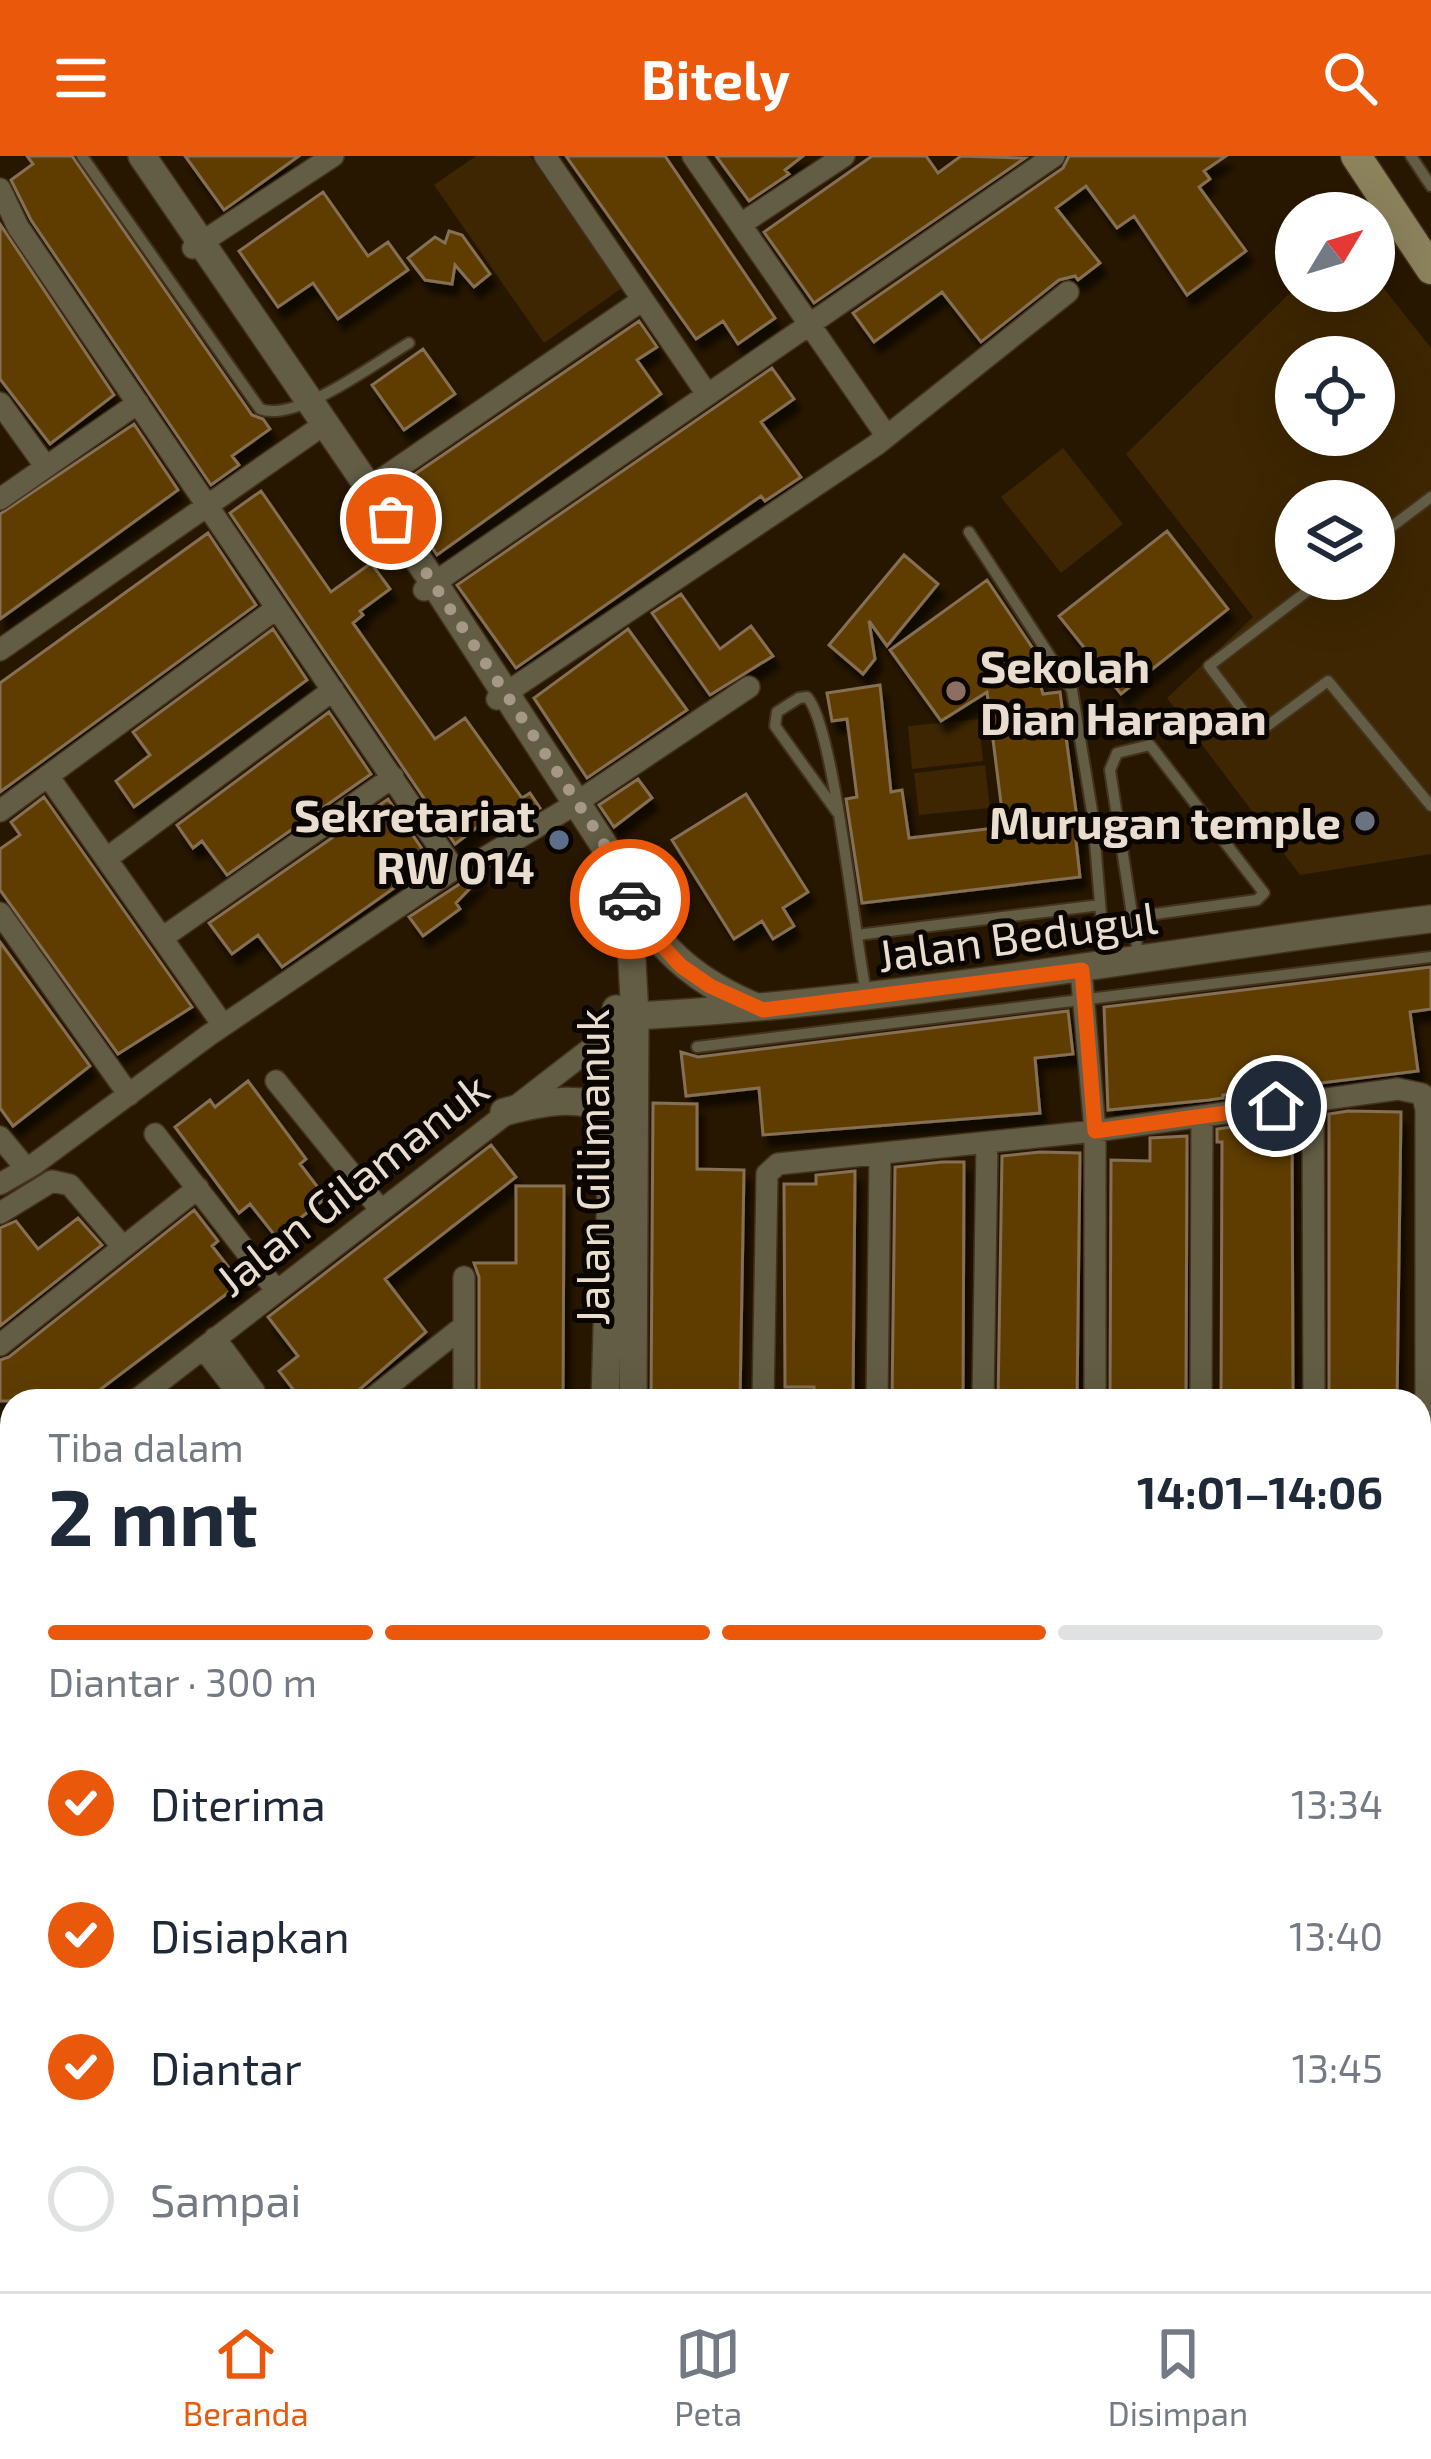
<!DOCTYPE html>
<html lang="id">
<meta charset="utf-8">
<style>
:root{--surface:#fff;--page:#f2f2f3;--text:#1f2937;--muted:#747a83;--line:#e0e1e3;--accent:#ea580c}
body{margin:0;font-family:"Exo 2",sans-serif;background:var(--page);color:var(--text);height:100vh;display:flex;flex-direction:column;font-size:45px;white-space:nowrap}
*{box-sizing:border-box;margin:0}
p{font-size:39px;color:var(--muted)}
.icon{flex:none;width:66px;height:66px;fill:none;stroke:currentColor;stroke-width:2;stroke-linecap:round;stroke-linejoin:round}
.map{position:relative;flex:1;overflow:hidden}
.drawer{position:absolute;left:0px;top:1233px;width:1431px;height:903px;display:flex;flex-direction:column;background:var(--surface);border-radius:36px 36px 0 0;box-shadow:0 12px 48px #0002}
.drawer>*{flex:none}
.needle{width:78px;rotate:52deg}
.buttons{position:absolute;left:1275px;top:36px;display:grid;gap:24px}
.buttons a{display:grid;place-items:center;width:120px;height:120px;border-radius:50%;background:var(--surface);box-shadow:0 12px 48px #0002;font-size:60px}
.pin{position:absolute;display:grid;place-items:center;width:102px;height:102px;color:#fff;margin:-51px;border:6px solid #fff;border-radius:50%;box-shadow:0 3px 12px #0007}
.courier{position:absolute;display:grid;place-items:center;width:120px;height:120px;margin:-60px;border:9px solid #ea580c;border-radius:50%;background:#fff;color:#222;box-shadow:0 3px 15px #0007}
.headline em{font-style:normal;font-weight:700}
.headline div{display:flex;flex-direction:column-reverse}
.headline{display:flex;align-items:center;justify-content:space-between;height:204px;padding:0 48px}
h1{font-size:78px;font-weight:700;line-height:90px}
.bar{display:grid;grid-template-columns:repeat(4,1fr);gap:18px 12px;align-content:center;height:144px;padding:0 48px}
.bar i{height:15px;border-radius:9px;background:var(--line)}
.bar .current{background:var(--accent)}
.bar p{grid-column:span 4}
ol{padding:0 48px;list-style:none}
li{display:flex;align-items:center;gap:36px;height:132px}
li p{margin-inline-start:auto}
li .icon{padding:12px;border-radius:50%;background:var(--accent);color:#fff;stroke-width:4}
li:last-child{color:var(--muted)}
li i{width:66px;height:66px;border:6px solid var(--line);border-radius:50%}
header{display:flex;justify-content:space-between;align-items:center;height:156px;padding:0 48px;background:var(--accent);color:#fff;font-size:54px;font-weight:700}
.tab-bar{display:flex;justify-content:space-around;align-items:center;height:168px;border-top:3px solid var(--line);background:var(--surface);font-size:33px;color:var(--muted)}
.tab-bar a{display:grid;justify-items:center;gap:6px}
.tab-bar .current{color:var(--accent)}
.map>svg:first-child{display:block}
</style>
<header><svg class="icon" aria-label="menu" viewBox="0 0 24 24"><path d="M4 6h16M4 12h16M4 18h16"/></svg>Bitely<svg class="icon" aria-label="search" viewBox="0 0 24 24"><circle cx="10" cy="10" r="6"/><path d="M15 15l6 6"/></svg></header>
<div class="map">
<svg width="1431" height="2135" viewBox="0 0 1431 2135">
<defs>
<filter id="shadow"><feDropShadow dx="6" dy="11" stdDeviation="3" flood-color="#0009"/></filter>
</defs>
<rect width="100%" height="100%" fill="#281700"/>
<!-- green -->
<path fill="#3d2601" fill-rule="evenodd" d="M476,0H530L622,132L544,187L434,29Z
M1374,120L1431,192V698L1300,719L1167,542L1253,461L1126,298L1296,131V135H1374ZM1296,201H1374V279H1296ZM1296,345H1374V423H1296Z
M1063,292L1123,368L1061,417L1001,341Z
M979,563L983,605L912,613L908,570Z
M985,609L990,652L919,659L914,617Z"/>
<!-- building -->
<path fill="#5f3e02" stroke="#857055" stroke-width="3" filter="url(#shadow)" d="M27,0H72L252,259L263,263L270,273L232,300L239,309L211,329L31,64L11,24L33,8Z
M185,0H299L224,54Z
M566,0H665L775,162L738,188L723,165L696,183Z
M716,0H803L785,14L789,18L749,45Z
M872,0H926L938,17L961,0L1025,2L814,147L764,76Z
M1069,0H1226L1204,15L1210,23L1199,31L1246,95L1187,139L1134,60L1117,72L1086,30L1056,52L1100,107L1078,124L1075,120L1059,124L981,186L942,136L874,186L853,157L1063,12Z
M323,36L368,100L388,86L408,114L338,163L313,127L278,151L239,95Z
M0,68L114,239L50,288L0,223Z
M449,75L462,79L490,118L474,131L455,109L452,128L425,124L408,102L435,81L445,87Z
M639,165L657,191L637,204L661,238L437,399L393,333Z
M423,193L455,238L404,274L372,229Z
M772,212L794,243L761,266L801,321L765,345L761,340L516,512L457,429Z
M134,268L178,334L0,463V358Z
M261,335L331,436L371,407L390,433L360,455L363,459L353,467L435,583L465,562L522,642L530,637L540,652L516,665L505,650L455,688L230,357Z
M1167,375L1228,453L1121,538L1059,460Z
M208,377L256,449L0,636V527Z
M904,399L938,428L887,490L869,465L875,503L863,518L829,489Z
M987,424L1038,500L1033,504L1043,538L1060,536L1080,685H1076L1080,721L862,747L846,643L857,641L847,563L832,565L827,537L880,529L891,636L902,634L909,682L1004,671L987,536L941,565L890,494Z
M681,438L720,493L751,470L773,500L710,539L652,457Z
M273,473L307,524L134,651L116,625L150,599L133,576Z
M628,473L687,554L587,622L534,542Z
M329,556L371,618L227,719L202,685L193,692L177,669Z
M638,623L652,642L614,671L599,649Z
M746,638L808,736L783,752L794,770L773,783L762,765L734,783L672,684Z
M44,641L192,851L118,898L0,734V693L20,679L11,666Z
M388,643L431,706L282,811L258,779L232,798L209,767Z
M482,720L456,747L460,753L423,780L409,761L461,727Z
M0,786L90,910L13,970L0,952Z
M1431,811V853L1410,856L1418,915L1223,939V942L1209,944L1108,954L1104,851Z
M1068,855L1073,898L1035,902L1040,957L763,979L759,932L686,940L681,896L698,901Z
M248,925L306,1003L300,1008L326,1042L276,1081L250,1048L239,1057L175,971L210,944L215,951Z
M653,947L697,948V1013L744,1014L740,1245H651Z
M1348,955L1401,956L1397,1245H1329V958Z
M1275,965H1292L1293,1245H1221L1222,986H1217V973Z
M1187,980L1186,1245H1110L1111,1004L1150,1005V982Z
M491,989L516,1021L385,1123L426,1176L360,1233L354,1245H302L279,1215L298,1200L268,1161Z
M1040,996L1080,997L1077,1245H998L1002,1000Z
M942,1006H964L963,1245L892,1244L895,1011Z
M855,1015L853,1245H814V1231H785L784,1028H816V1019Z
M516,1030H564L563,1245H479V1121L474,1107H516Z
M194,1054L218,1085L212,1090L241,1127L85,1245H0V1204L9,1201Z
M78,1062L102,1089L0,1170V1072L16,1065L38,1093Z"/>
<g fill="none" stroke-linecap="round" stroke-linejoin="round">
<!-- service casing -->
<g stroke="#43331d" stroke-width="14">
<path id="service" d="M82,0L260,253C296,267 375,207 409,187
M1411,0L1431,30
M969,376L1072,534L1093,661L1105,808
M1374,384L1431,341
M1323,423L1209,510L1259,576L1328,525L1431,650
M837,656L775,570L777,556L799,542L807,541C834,569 855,785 866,836
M1133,761L1257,744L1264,737L1150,589L1117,597L1110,614L1139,804
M857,779L1100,749
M697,891L1431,801
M1419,1537L1431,1527
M1419,1630L1431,1621"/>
</g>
<!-- minor casing -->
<g stroke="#43331d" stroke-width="24">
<path id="minor" d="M545,0L707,238
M693,0L886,279
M0,33L18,71L454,713
M741,68L844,0
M193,92L333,0
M0,247L46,311
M360,338L641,145
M0,343L138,247
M424,434L1054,0
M0,494L316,274
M497,543L876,289L1068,136
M48,620L223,869
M0,655L277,452
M106,703L333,534
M0,757L129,939
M162,782L393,621
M1081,814L1095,975V1245
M276,925L380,1053
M1313,945L1314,1245
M155,978L276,1134
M0,981L25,1011
M0,1028L33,1009L209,879L454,713L481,704L567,653L749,531
M0,1057L52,1025L70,1029L123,1091
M215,1182L254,1235L257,1245
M0,1189L198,1032
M203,1192L244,1245
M135,1245L617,872
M369,1245L464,1170
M464,1245V1121
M763,1245L767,1018L778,1008L1095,975L1398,933L1422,938L1426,953V1288L1431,1305
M877,1245L880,1001
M983,1245L987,987
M1201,1245L1202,960
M0,1350L12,1341
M1419,1371L1431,1361
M0,1480L12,1496
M0,1515L12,1530
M1419,1588L1431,1578
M0,1725L12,1740
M1419,1782L1431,1772
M0,1818L12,1808
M1419,1901L1431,1916
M0,1958L12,1949
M0,1972L12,1986
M1419,2077L1431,2092
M125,2124L134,2135
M483,2124L492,2135
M505,2124L514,2135
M1175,2124L1183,2135
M1322,2124L1331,2135
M308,2135L322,2124
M698,2135L711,2124
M742,2135L756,2124"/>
</g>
<!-- tertiary casing -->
<g stroke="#43331d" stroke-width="30">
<path id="tertiary" d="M142,0L434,427L618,711L629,751L635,860L633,1245
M632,746C664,798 699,827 756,851
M622,869L635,860C903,846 1165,795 1431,763
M504,956C543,946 574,939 612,954
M605,1245L616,853
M953,2124L962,2135
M990,2124L1000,2135"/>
</g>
<!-- secondary casing -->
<g stroke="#43331d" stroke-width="33">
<path id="secondary" d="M1356,0L1431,113"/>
</g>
<!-- service -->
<use href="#service" stroke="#635d45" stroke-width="10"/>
<!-- minor -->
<use href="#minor" stroke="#635d45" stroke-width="21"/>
<!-- tertiary -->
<use href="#tertiary" stroke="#635d45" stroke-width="27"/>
<!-- secondary -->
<use href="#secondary" stroke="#8c825c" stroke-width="30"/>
</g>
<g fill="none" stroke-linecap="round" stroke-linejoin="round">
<!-- done -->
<path stroke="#a59886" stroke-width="12" stroke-dasharray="0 21.6" d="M391,363L598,678L618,711L630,743"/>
<!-- route -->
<path stroke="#ea580c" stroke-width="15" d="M630,743L656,783L681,810L710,830L763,854L1082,814L1095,975L1276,950"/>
</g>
<!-- markers -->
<circle fill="#8d6e63" stroke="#0b0500" stroke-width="4.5" cx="956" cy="535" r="12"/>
<circle fill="#6b7280" stroke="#0b0500" stroke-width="4.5" cx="1365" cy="665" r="12"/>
<circle fill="#5c6f8a" stroke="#0b0500" stroke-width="4.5" cx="559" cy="684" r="12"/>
<g text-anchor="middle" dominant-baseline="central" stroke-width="10" stroke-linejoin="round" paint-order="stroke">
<!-- poi labels -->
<g font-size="45" font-weight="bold" fill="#e8ddce" stroke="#0b0500" text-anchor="end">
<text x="980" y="509" text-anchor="start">Sekolah<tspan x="980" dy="52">Dian Harapan</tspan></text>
<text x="535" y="658">Sekretariat<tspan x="535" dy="52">RW 014</tspan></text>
<text x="1341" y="665">Murugan temple</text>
</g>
<!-- street labels -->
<g font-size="45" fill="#e8ddce" stroke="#0b0500">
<text transform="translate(1017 779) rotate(-8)">Jalan Bedugul</text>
<text transform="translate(591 1011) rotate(-90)">Jalan Gilimanuk</text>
<text transform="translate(351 1027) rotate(-38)">Jalan Gilamanuk</text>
</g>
</g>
</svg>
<div class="buttons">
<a><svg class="needle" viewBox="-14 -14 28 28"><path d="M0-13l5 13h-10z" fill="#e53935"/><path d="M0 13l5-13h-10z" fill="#747a83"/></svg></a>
<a><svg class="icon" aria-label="locate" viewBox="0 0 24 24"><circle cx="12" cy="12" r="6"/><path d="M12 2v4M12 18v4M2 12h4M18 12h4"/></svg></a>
<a><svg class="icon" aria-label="layers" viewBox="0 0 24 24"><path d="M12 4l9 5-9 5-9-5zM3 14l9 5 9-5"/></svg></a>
</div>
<div class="pin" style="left:391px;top:363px;background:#ea580c"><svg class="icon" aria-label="bag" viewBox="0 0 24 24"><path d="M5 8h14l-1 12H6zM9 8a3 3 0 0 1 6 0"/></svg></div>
<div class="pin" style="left:1276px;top:950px;background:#1f2937"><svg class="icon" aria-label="home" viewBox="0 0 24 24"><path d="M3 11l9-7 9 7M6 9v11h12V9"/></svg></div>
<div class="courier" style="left:630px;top:743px"><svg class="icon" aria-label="car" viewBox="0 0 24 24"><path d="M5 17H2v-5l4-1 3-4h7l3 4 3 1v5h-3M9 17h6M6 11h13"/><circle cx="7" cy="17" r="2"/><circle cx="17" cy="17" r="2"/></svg></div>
<section class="drawer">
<div class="headline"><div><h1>2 mnt</h1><p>Tiba dalam</p></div><em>14:01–14:06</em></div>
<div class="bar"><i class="current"></i><i class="current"></i><i class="current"></i><i></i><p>Diantar · 300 m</p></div>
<ol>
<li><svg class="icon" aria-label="check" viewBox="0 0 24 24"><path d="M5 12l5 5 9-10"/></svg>Diterima<p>13:34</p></li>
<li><svg class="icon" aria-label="check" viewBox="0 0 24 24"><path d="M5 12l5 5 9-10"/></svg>Disiapkan<p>13:40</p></li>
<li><svg class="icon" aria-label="check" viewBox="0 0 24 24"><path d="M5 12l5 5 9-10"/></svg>Diantar<p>13:45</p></li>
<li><i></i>Sampai</li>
</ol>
</section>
</div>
<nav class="tab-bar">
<a class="current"><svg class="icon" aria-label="home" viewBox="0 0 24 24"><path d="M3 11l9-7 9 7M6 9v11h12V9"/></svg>Beranda</a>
<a><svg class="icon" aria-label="map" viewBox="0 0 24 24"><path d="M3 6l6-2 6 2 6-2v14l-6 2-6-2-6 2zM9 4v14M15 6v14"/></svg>Peta</a>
<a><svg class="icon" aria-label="saved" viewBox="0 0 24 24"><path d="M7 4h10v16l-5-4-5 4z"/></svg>Disimpan</a>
</nav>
